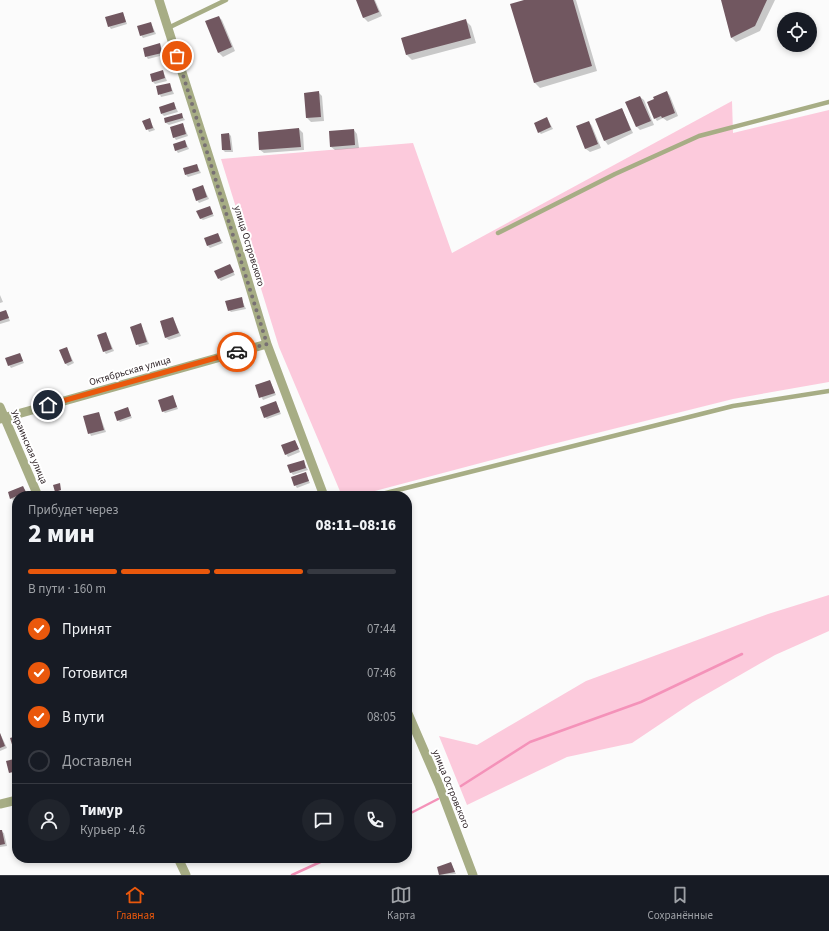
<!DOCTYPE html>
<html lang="ru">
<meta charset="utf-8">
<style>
:root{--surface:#171b24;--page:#20242c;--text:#f1f3f6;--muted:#9ea1a6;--line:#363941;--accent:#ea580c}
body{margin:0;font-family:"Source Sans 3",sans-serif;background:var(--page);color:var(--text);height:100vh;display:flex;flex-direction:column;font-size:15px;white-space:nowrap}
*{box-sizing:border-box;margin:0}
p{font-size:13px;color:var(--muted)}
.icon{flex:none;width:22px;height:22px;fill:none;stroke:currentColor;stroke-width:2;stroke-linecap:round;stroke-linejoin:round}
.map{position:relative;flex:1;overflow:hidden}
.drawer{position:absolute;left:12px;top:491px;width:400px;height:372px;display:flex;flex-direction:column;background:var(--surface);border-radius:16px;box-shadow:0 2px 6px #0003}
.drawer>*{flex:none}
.fabs{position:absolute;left:777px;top:12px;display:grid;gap:8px}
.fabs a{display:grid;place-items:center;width:40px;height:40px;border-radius:50%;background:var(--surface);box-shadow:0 2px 6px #0003;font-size:20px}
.pin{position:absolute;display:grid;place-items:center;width:34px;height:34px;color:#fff;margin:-17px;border:2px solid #fff;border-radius:50%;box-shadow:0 1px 4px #0007}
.courier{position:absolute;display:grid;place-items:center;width:40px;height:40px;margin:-20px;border:3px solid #ea580c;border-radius:50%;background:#fff;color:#222;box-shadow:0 1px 5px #0007}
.head em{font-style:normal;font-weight:800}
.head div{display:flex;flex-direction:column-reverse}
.head{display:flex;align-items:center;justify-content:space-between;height:68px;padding:0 16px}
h1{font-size:26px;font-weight:800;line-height:30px}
.bar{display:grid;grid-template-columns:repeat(4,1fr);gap:6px 4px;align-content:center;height:48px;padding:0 16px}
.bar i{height:5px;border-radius:3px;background:var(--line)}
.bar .current{background:var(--accent)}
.bar p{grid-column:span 4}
.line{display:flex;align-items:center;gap:10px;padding:0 16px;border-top:1px solid var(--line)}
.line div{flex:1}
.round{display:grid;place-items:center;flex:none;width:42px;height:42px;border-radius:21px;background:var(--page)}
ol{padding:0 16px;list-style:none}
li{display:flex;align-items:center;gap:12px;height:44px}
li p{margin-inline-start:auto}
li .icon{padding:4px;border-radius:50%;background:var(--accent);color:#fff;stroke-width:4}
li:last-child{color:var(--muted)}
li i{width:22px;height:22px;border:2px solid var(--line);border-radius:50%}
.dock{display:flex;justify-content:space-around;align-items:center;height:56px;border-top:1px solid var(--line);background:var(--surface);font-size:11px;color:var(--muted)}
.dock a{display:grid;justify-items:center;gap:2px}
.dock .current{color:var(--accent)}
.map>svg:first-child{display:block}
</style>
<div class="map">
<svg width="829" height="875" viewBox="0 0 829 875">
<rect width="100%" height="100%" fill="#fbfbfb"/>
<!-- green -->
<path fill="#fccadc" d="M732,101L733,133L829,110V382L733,399L545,446L356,496H342L279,347L221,159L413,143L452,253Z
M829,595V631L775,655L693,702L632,743L567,757L467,805L439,736L477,745L586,681L768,614Z"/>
<!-- shadow -->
<path fill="#0003" d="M357,0H375L382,16L368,22L364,18Z
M528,0H576L597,71L540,88L534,82Z
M722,0H775L760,31L736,42L731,37Z
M123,13L127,24L111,29L109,26Z
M219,17L222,20L235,51L223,57L219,53L206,22Z
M466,21L471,26L476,43L412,60L407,55L402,39Z
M151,23L156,34L143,38L141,35Z
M160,44L164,55L148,59L146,56Z
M163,71L167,81L155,84L153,82Z
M170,84L174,94L161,97L157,87Z
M318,92L322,96L324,121L311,122L307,118L305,93Z
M667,92L670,96L678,116L667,121L663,118L657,121L655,118Z
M640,97L644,100L654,125L640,130L637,127L627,102Z
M174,103L178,112L164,116L162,114Z
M622,109L633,133L608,145L605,141L596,119Z
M181,114L185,120L169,125L166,123L165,119Z
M547,118L553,129L541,134L539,132Z
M149,119L155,130L149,132L144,121Z
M589,122L592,126L601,148L590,152L586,149L577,127Z
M183,124L188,136L176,140L174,137Z
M299,129L303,133L304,150L264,153L260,150Z
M354,130L357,134L359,148L335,150L331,147Z
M229,134L231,136L233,152H225L223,150Z
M185,141L189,149L178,153L176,150Z
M197,165L201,173L188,177L186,175Z
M203,186L209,199L199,203L197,200Z
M209,207L214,216L203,220L200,218Z
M218,234L223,243L210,248L208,246Z
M230,265L235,275L221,281L219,279Z
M0,295L3,302L0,303Z
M241,298L246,309L231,312L229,310Z
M6,311L10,321L0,324V313Z
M173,318L181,336L169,340L166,338Z
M141,324L149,344L139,347L131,327Z
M106,333L114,351L106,354L104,351Z
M67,348L74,363L68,366L65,363Z
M20,354L24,363L11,368L9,365Z
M270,381L276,395L263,400L256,386Z
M173,397L178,409L165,413L163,411Z
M276,402L281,414L267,419L265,417Z
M128,408L132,418L120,422L118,420Z
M99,413L106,432L91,436L84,417Z
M295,441L300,452L288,457L286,454Z
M303,461L308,470L293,475L291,472Z
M305,473L310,483L297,488L295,485Z
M23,487L27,494L17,496V499L13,500L11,498Z
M72,494L75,496H65Z
M0,733L7,748L0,751Z
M13,760L16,762L17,774L13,775L7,762Z
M0,831L4,833L7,846L0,847Z
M451,863L456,874L440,875L438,868Z"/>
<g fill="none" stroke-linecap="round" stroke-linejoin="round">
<!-- stream -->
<path stroke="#f492b9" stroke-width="2.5" d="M461,786L530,742L641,702L742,654
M407,815L438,799
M292,875L329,858"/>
</g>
<!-- building -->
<path fill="#715760" d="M356,0H374L379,12L363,18Z
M524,0H573L592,66L534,83L510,4Z
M721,0H767L755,26L731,38Z
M123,12L126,22L108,27L105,17Z
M219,16L232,47L218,53L205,21Z
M466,19L471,38L406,55L401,38Z
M151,22L154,32L140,36L137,26Z
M160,43L162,53L145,57L143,48Z
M163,70L165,78L152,82L150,74Z
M170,83L172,91L158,95L156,86Z
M319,91L321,117L306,118L304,93Z
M667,91L675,113L662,118L661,116L654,119L647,102L654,99L653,97Z
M640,96L651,121L636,127L625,102Z
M174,102L176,109L161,114L159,107Z
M622,108L631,130L604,141L595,119Z
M182,113L183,118L165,123L164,118Z
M547,117L551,127L538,133L534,123Z
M150,118L153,128L146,130L142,121Z
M589,121L598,144L585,149L576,126Z
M183,123L186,134L173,138L170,127Z
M299,128L301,147L259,150L258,132Z
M354,129L355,145L330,147L329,131Z
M229,133L231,150H222L221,134Z
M185,140L187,147L175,151L173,144Z
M197,164L199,171L185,175L183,168Z
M203,185L207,197L196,201L192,189Z
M210,206L213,214L200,219L196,211Z
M218,233L221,241L207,246L204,238Z
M230,264L234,272L218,279L214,271Z
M242,297L244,307L228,311L225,301Z
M6,310L9,318L0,321V312Z
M173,317L179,333L165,338L160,321Z
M141,323L147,342L136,345L130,327Z
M106,332L112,349L103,352L97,335Z
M67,347L72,361L65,364L59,350Z
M20,353L23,361L8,366L5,358Z
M270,380L275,393L259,398L255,385Z
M173,395L177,407L162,412L158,400Z
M276,401L280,412L264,418L260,407Z
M128,407L131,416L117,421L114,412Z
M99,412L104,430L88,434L83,416Z
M295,440L299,449L285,455L281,445Z
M304,460L306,468L290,473L287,465Z
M306,472L309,481L294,486L291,477Z
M60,483L61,490L55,492L53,485Z
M23,486L26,492L10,499L8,492Z
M0,733L5,746L0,748Z
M17,736V750L14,751L10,738Z
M14,759L17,771L9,773L6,761Z
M0,830H2L5,844L0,845Z
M451,862L455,872L439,875L437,867Z"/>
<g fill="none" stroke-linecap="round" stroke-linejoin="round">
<!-- lane -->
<path stroke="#a7ad85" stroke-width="4.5" d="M168,28L226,0
M498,233L615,174L699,136L829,102
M374,496L733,406L829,391"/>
<!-- street -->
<path stroke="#a7ad85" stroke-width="9" d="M159,0L239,251L267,344L324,496
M0,407L38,496
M0,419L267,344
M407,711L439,785L473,875
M0,804L17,800
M178,858L186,875"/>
</g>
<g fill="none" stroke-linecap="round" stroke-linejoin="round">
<!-- done -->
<path stroke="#787173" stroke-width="4" stroke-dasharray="0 7.2" d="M177,56L267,344L237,352"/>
<!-- route -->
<path stroke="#ea580c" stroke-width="5" d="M48,405L237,352"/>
</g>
<g text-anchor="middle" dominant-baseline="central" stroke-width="4" stroke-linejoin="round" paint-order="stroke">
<!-- street labels -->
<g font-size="10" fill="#31262a" stroke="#fff">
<text transform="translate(249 246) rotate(73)">улица Островского</text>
<text transform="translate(130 371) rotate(-16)">Октябрьская улица</text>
<text transform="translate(29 447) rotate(67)">Украинская улица</text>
<text transform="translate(451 789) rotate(68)">улица Островского</text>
</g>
</g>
</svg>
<div class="fabs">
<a><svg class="icon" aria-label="locate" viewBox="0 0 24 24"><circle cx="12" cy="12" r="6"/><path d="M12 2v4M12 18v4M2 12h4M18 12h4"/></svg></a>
</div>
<div class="pin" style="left:177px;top:56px;background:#ea580c"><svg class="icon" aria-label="bag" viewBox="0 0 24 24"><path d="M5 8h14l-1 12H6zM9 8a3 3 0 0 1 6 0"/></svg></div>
<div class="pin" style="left:48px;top:405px;background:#1f2937"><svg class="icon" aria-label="home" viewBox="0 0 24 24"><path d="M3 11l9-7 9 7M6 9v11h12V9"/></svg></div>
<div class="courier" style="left:237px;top:352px"><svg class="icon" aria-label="car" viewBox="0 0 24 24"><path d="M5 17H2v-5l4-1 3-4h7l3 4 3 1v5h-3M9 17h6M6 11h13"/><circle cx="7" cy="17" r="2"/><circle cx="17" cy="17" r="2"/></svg></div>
<section class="drawer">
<div class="head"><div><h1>2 мин</h1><p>Прибудет через</p></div><em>08:11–08:16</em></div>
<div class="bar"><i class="current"></i><i class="current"></i><i class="current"></i><i></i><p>В пути · 160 m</p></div>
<ol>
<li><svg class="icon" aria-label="check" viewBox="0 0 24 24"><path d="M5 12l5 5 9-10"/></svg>Принят<p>07:44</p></li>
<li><svg class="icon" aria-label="check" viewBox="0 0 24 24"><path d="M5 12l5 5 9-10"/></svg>Готовится<p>07:46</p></li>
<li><svg class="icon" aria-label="check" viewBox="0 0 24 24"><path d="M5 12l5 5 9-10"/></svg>В пути<p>08:05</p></li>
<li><i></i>Доставлен</li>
</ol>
<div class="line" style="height:72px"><a class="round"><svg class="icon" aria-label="person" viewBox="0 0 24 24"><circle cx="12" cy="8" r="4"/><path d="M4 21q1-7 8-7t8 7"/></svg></a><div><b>Тимур</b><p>Курьер · 4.6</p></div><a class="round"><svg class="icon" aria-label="chat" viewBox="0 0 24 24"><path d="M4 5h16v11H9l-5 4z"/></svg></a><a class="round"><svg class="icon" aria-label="phone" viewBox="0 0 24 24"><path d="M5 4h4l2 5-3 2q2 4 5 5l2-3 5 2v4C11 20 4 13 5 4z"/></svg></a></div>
</section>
</div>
<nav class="dock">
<a class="current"><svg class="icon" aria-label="home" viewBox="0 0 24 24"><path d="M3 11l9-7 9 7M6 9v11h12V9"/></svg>Главная</a>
<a><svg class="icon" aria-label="map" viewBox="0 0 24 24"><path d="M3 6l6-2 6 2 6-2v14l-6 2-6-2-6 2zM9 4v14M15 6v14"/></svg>Карта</a>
<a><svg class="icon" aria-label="saved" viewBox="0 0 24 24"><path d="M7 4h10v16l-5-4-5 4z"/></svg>Сохранённые</a>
</nav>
